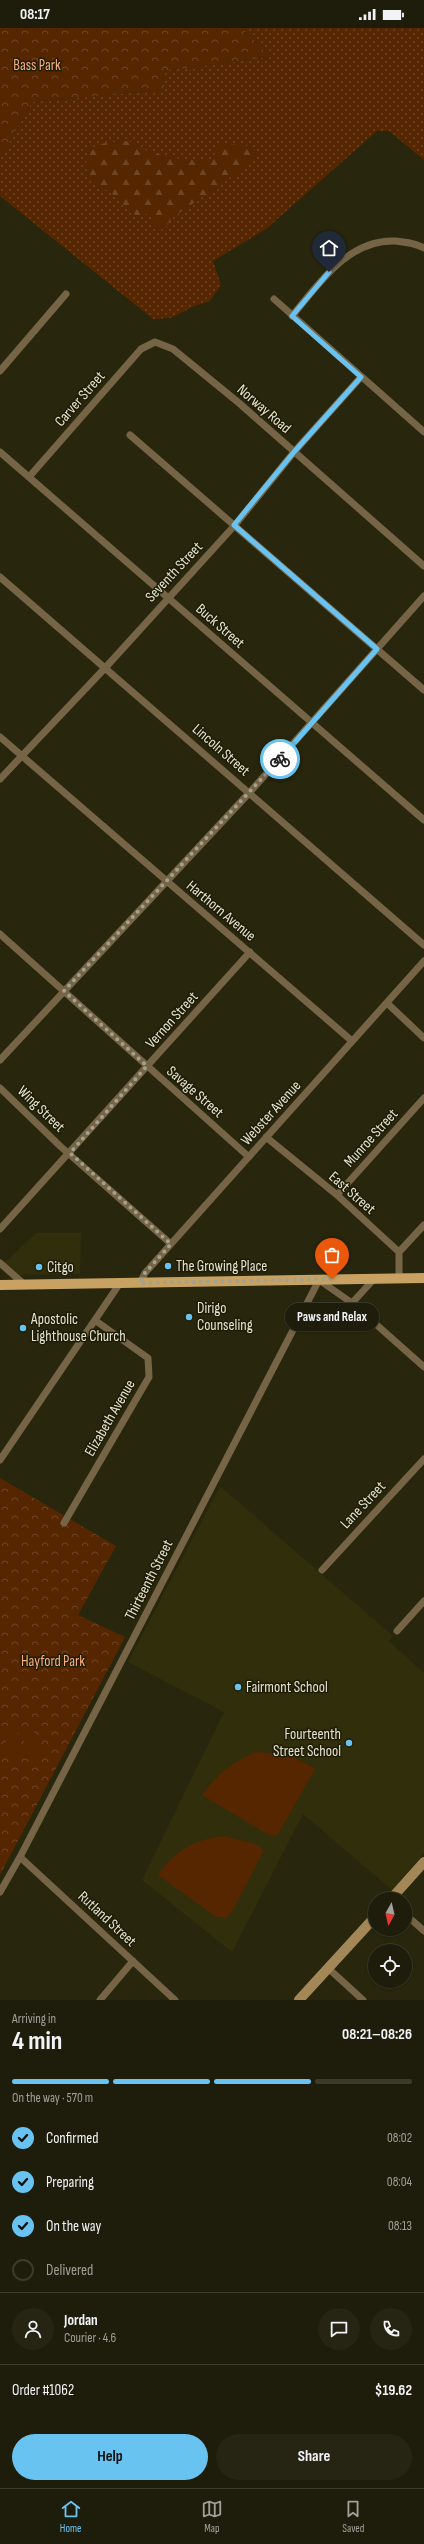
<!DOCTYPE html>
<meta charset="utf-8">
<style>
:root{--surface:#1e1c0a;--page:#262513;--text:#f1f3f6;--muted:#a1a19c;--line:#3c3a2b;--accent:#69c3f1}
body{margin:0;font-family:"Sofia Sans Condensed",sans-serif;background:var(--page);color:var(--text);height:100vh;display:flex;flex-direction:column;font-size:15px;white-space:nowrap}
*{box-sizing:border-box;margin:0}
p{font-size:13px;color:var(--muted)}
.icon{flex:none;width:22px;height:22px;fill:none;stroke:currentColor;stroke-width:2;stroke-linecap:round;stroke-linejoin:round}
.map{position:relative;height:1972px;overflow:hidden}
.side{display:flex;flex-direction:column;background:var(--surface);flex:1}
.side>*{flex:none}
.needle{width:26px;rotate:188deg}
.controls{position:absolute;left:368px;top:1864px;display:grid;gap:8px}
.controls a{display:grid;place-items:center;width:44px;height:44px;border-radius:50%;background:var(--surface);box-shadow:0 1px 3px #0004,0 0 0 1px var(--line);font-size:20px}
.pin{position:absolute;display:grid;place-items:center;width:34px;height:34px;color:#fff;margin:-41px -17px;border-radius:50% 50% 50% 0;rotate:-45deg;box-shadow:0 0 4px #0007}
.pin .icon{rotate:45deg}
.courier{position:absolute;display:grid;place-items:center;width:40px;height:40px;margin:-20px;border:3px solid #69c3f1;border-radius:50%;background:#fff;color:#222;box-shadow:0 1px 5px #0007}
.bubble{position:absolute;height:28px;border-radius:14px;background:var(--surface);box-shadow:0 1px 3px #0004,0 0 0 1px var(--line);font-size:13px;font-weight:700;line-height:28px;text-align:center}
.headline em{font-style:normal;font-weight:700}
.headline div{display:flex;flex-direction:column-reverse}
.headline{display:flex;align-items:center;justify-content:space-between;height:68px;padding:0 12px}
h1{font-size:26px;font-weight:700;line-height:30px}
.bar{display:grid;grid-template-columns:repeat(4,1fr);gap:6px 4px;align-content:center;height:48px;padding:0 12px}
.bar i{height:5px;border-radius:3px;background:var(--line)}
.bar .active{background:var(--accent)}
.bar p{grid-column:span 4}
.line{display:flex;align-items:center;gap:10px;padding:0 12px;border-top:1px solid var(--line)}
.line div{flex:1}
.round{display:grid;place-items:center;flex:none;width:42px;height:42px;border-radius:21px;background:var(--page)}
ol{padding:0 12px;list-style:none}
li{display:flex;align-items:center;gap:12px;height:44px}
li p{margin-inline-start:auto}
li .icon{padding:4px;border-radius:50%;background:var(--accent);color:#111;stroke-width:4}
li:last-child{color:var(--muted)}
li i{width:22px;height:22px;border:2px solid var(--line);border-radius:50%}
.button{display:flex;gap:8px;margin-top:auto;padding:8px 12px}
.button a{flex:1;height:46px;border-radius:24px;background:var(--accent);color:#111;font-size:16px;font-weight:700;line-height:46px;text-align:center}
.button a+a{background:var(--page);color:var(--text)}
.status{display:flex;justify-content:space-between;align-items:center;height:28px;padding:0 20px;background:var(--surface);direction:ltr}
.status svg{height:11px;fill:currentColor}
.menu{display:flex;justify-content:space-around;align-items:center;height:56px;border-top:1px solid var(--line);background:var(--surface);font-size:11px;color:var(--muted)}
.menu a{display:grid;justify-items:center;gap:2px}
.menu .active{color:var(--accent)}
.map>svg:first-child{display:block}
</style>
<div class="status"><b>08:17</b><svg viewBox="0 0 49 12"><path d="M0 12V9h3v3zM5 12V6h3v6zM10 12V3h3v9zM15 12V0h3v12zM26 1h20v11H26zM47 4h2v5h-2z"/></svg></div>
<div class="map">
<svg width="424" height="1972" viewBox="0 0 424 1972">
<defs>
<pattern id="grass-dots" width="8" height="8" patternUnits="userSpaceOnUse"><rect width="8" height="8" fill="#562600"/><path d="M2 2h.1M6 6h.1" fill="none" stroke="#6e4524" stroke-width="1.8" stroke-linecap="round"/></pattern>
<pattern id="forest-firs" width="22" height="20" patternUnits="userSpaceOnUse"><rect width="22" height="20" fill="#562600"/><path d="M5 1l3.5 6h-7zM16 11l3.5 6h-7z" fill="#6e4524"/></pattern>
<pattern id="park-crowns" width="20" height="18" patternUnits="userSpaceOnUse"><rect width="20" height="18" fill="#562600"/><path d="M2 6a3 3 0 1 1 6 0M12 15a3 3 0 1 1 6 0" fill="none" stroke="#6e4524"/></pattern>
</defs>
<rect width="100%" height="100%" fill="#28260d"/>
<!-- built -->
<path fill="#312e0c" d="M36,1205H81L80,1246L8,1247L0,1239Z
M220,1458L393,1608L389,1613L424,1645V1825L392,1862L303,1786L232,1924L142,1852L224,1684L128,1634Z"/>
<!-- grass -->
<path fill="url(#grass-dots)" d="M242,0H424V132L389,103H377L266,201L213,233L221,257L210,273L192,279L171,290L153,291L0,168V131L32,74L165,62L163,43L270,29Z"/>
<!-- forest -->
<path fill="url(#forest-firs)" d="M124,113C133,113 135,118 143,121C164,129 188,134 211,132L221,115L246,118L257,124L254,133L172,190L164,201L158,202L154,198L152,187L149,185L139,189C128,184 121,172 111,165C104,160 93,156 89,148C84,140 87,130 88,121L105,115Z"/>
<!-- park -->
<path fill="url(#park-crowns)" d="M0,0H242L270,29L163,43L165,62L32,74L0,131Z
M0,1450L116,1518L78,1587L125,1609L0,1847Z"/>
<!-- garden -->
<path fill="#562600" d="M33,1698L39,1726L27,1728L21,1701Z
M17,1702L22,1729L10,1732L4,1704Z
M256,1724C281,1726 294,1727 315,1741L277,1808L269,1807L202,1767C219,1745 230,1735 256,1724Z
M224,1808L256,1816L264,1822L230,1887L225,1890L215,1888L158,1847C174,1823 195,1811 224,1808Z"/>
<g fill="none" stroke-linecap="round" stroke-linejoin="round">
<!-- street -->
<path stroke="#766447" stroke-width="7" d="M274,271L424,404
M292,288C319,256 348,211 395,213C405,214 415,215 424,220
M0,343L66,266
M130,407L424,662
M0,424L424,792
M29,449L141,321L155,314L173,321L239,375L424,538
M0,549L424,917
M0,709L352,1013
M0,751L106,639L235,497L294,424L361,349
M0,906L249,1129
M387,975L424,1010
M0,1032L250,764L424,568
M0,1060L60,1118L171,1216
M266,1109L337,1167L399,1224V1250
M337,1167L424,1070
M0,1201L250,924
M399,1224L424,1197
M0,1235L25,1257
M140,1255L145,1245L424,933
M352,1275L374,1251
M0,1432L120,1255
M64,1495L149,1349L148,1330L96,1293
M322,1542L424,1431
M397,1603L424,1573
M20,1829L175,1972
M0,1864L20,1829L319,1252L352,1275L424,1339
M405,1886L424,1903
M328,1940L363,1972
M100,1972L133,1933"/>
<!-- secondary -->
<path stroke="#a48757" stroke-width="10" d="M391,1871L424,1834
M299,1972L375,1889"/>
<!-- primary -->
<path stroke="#c8a263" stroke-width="10" d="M0,1257L424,1250"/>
</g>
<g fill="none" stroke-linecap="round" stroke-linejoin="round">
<!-- done -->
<path stroke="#a2a28e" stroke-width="4" stroke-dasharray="0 7.2" d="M280,731L64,963L147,1038L70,1125L171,1216L145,1245L140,1255L332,1251"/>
<!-- route -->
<path stroke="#69c3f1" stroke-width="5" d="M280,731L377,621L234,497L294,424L361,349L292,288L329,244"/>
</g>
<!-- markers -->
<g fill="#69c3f1" stroke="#1f1c04" stroke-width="1.5">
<circle cx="168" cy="1238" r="4"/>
<circle cx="39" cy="1239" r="4"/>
<circle cx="189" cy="1289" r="4"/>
<circle cx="23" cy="1300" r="4"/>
<circle cx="238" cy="1659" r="4"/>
<circle cx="349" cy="1715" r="4"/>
</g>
<g text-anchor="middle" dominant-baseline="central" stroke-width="3" stroke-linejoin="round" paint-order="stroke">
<!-- park labels -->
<g font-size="15" fill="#fbae7d" stroke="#1f1c04">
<text x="37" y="37">Bass Park</text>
<text x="53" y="1633">Hayford Park</text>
</g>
<!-- street labels -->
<g font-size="15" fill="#e4e4d4" stroke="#1f1c04">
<text transform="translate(80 371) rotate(-49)">Carver Street</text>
<text transform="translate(264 381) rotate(41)">Norway Road</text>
<text transform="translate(174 544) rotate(-47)">Seventh Street</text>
<text transform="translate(220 598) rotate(41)">Buck Street</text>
<text transform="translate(221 722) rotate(41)">Lincoln Street</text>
<text transform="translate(221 883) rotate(40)">Harthorn Avenue</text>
<text transform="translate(172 992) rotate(-48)">Vernon Street</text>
<text transform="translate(195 1064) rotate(41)">Savage Street</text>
<text transform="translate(41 1081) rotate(44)">Wing Street</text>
<text transform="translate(271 1085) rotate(-48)">Webster Avenue</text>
<text transform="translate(371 1110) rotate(-48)">Munroe Street</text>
<text transform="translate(352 1165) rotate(41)">East Street</text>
<text transform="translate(110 1390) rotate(-60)">Elizabeth Avenue</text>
<text transform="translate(363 1477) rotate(-47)">Lane Street</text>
<text transform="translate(149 1552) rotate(-63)">Thirteenth Street</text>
<text transform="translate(107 1891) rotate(43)">Rutland Street</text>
</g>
<!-- poi labels -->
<g font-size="15" fill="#e4e4d4" stroke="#1f1c04" text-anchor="start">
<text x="176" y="1238">The Growing Place</text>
<text x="47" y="1239">Citgo</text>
<text x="197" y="1280">Dirigo<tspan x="197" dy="17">Counseling</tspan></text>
<text x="31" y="1291">Apostolic<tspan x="31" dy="17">Lighthouse Church</tspan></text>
<text x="246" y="1659">Fairmont School</text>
<text x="341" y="1706" text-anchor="end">Fourteenth<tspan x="341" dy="17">Street School</tspan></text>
</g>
</g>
</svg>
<div class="controls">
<a><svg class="needle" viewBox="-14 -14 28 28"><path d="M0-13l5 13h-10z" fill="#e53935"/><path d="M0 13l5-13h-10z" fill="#a1a19c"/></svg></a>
<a><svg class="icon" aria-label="locate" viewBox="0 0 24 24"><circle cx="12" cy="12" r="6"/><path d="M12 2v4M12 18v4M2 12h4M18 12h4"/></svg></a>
</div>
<div class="pin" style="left:332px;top:1251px;background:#ea580c"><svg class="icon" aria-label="bag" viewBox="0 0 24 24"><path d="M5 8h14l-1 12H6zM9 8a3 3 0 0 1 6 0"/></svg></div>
<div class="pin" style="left:329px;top:244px;background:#1f2937"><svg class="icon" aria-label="home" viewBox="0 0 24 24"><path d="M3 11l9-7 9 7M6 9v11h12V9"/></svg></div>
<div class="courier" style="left:280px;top:731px"><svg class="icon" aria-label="bike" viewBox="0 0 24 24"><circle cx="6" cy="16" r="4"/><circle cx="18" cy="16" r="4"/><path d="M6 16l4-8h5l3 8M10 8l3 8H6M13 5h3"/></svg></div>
<div class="bubble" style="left:285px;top:1275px;width:94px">Paws and Relax</div>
</div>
<section class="side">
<div class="headline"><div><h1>4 min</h1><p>Arriving in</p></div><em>08:21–08:26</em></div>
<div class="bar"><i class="active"></i><i class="active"></i><i class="active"></i><i></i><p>On the way · 570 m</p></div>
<ol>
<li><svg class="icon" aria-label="check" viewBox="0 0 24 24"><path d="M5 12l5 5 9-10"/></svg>Confirmed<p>08:02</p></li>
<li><svg class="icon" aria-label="check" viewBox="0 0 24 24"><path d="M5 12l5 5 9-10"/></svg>Preparing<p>08:04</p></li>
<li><svg class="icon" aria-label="check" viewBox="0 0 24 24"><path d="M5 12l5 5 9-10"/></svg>On the way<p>08:13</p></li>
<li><i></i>Delivered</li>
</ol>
<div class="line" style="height:72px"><a class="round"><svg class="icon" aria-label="person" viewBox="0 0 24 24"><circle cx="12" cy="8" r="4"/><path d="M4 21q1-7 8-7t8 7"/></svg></a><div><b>Jordan</b><p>Courier · 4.6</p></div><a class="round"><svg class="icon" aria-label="chat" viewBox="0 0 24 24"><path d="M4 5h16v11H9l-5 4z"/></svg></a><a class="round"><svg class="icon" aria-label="phone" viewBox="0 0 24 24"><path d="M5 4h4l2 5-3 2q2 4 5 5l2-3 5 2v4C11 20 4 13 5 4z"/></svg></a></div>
<div class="line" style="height:52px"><div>Order #1062</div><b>$19.62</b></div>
<div class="button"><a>Help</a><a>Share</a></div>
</section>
<nav class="menu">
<a class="active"><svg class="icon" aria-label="home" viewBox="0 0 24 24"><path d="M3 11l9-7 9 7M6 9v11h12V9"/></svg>Home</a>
<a><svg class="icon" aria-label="map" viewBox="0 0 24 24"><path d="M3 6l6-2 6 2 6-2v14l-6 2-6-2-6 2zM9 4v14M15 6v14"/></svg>Map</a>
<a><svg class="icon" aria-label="saved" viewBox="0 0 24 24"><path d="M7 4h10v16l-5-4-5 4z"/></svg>Saved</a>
</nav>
